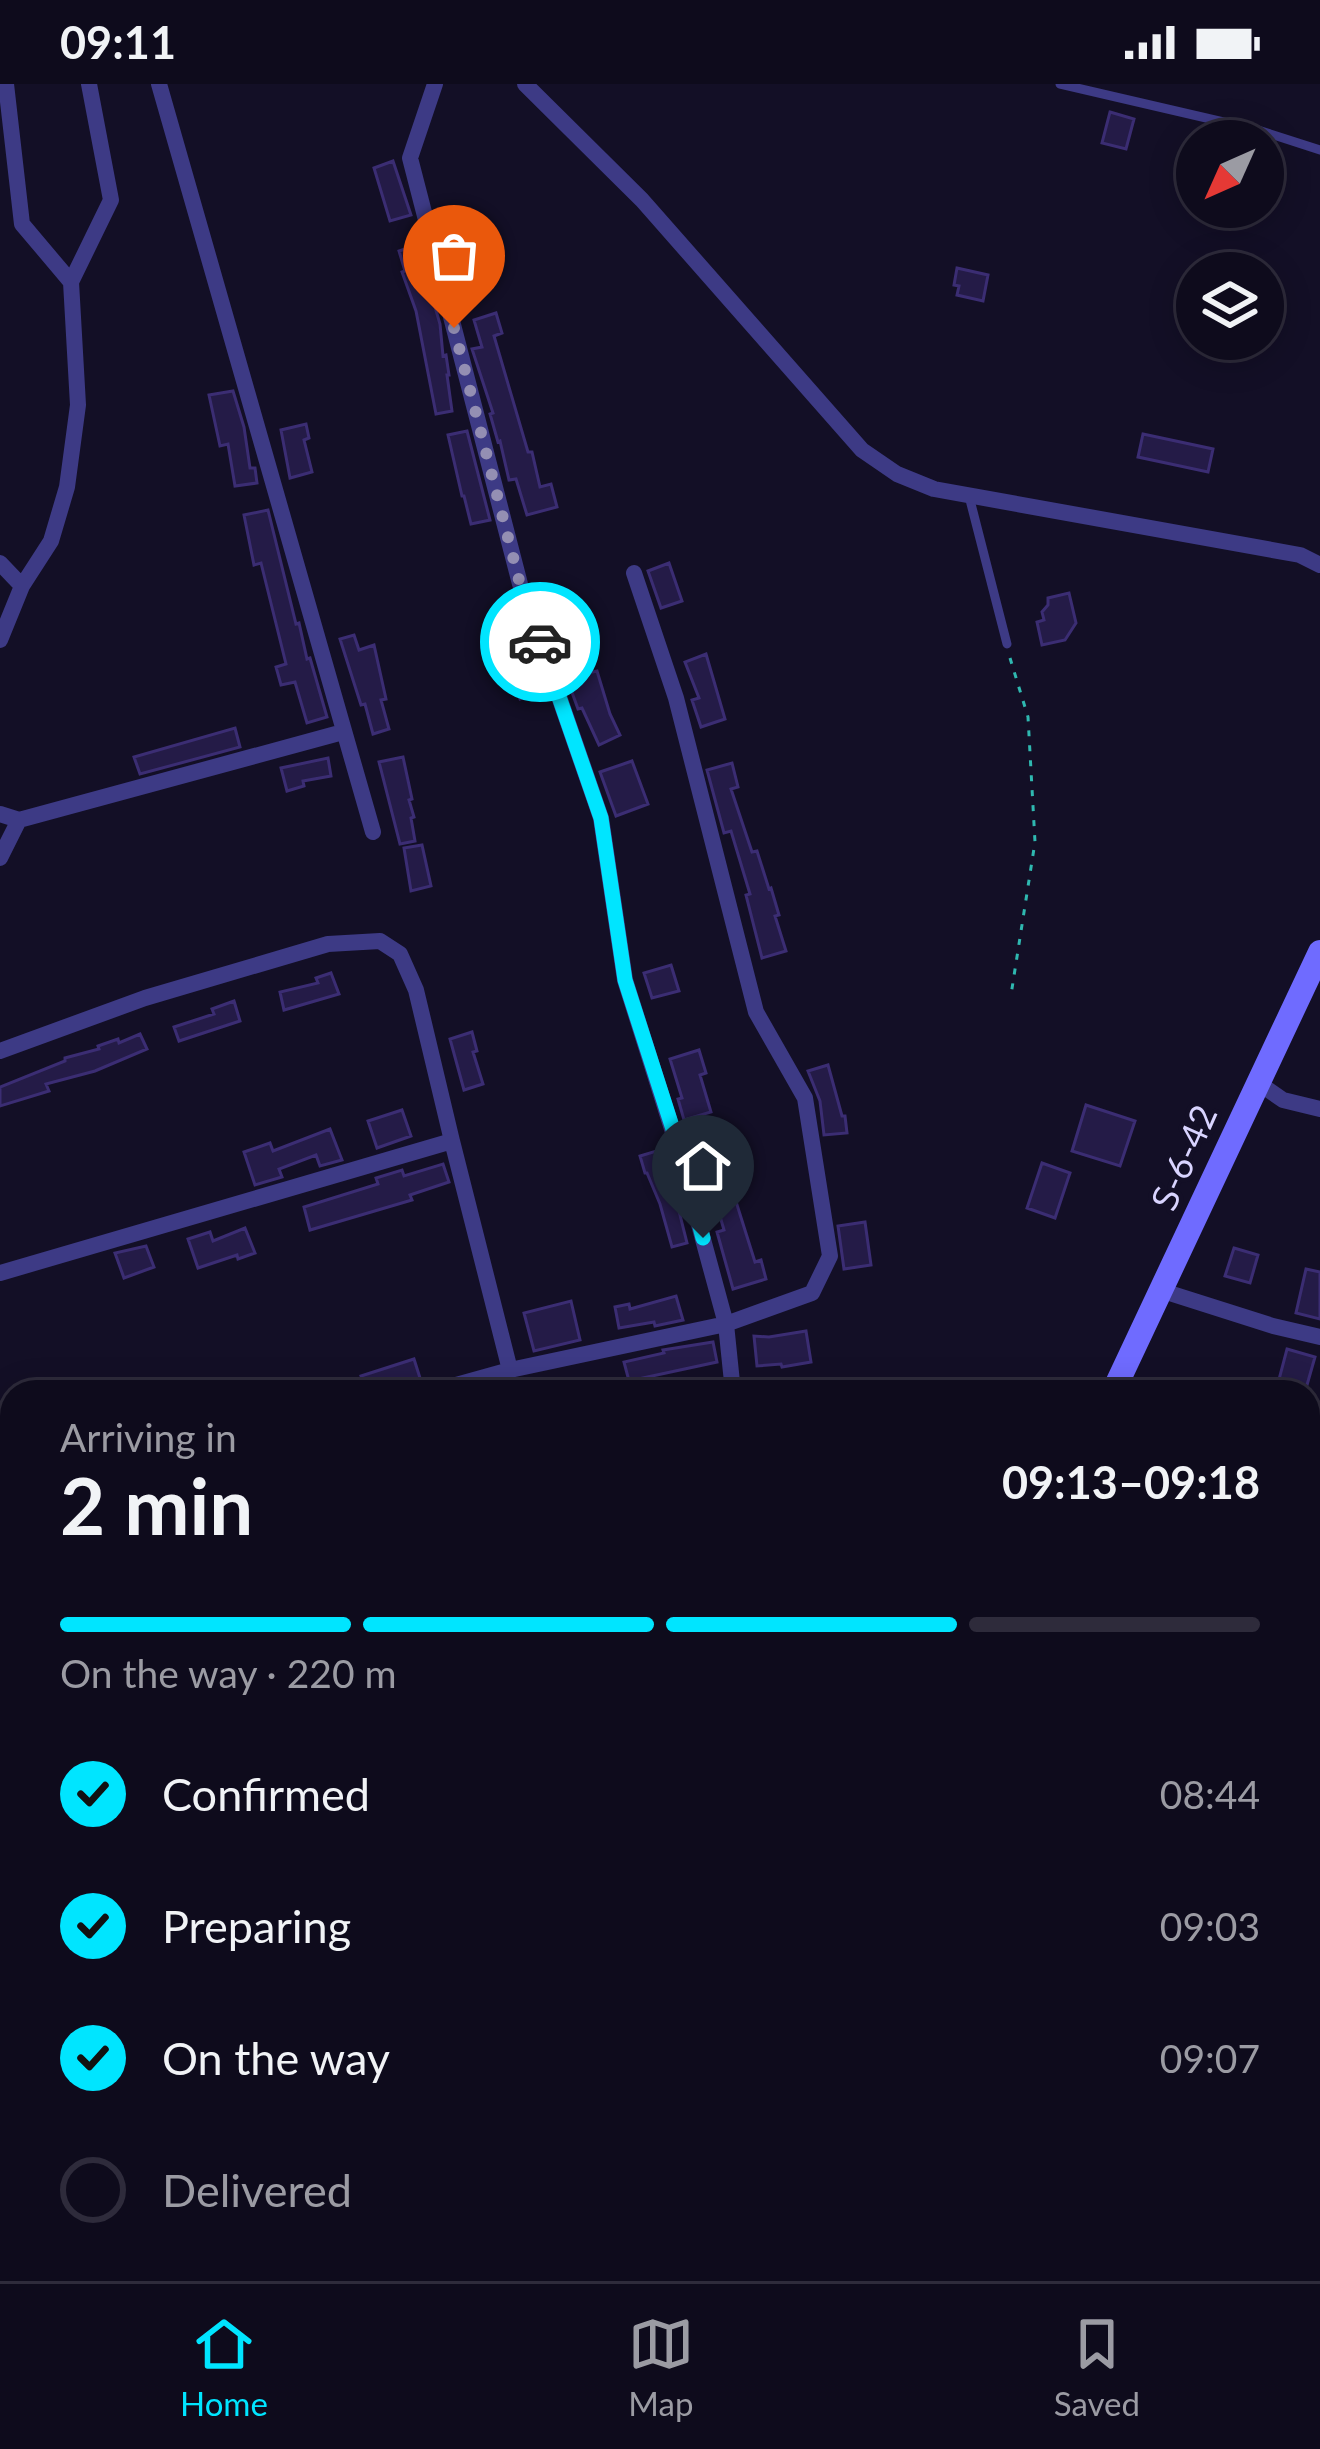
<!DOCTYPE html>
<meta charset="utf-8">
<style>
:root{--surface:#0e0b1c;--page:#1c1929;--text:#f1f3f6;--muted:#9b9ba3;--line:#2e2b3b;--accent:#00e5ff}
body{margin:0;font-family:Lato,"Noto Sans Armenian",sans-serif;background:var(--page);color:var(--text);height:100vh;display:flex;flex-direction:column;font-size:45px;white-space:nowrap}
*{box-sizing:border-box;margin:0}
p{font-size:39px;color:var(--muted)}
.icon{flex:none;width:66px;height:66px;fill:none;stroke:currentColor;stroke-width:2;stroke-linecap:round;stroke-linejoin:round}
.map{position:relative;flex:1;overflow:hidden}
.details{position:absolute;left:0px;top:1296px;width:1320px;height:903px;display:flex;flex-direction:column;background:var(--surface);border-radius:36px 36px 0 0;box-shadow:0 6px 30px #0003,0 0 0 3px var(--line)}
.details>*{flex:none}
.needle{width:78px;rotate:225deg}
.fabs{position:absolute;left:1176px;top:36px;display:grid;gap:24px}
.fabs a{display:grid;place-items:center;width:108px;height:108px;border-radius:50%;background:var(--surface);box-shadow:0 6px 30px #0003,0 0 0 3px var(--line);font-size:60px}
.pin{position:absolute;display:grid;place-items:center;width:102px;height:102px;color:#fff;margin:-123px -51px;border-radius:50% 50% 50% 0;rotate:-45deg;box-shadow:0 0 12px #0007}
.pin .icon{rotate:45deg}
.courier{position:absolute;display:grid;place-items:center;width:120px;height:120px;margin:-60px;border:9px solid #00e5ff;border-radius:50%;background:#fff;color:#222;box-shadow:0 3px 15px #0007}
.headline em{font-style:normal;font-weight:700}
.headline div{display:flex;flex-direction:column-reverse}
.headline{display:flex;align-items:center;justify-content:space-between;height:204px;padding:0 60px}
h1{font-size:78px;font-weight:700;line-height:90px}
.bar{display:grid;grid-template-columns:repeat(4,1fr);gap:18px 12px;align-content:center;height:144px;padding:0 60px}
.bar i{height:15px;border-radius:9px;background:var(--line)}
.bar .selected{background:var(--accent)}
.bar p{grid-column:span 4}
ol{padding:0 60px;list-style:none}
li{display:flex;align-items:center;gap:36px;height:132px}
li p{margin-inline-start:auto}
li .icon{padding:12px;border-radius:50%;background:var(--accent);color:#111;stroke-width:4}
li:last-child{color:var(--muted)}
li i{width:66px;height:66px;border:6px solid var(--line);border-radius:50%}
.status{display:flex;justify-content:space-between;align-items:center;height:84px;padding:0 60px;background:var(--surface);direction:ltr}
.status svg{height:33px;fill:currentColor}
.dock{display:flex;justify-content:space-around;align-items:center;height:168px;border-top:3px solid var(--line);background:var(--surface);font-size:33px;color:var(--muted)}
.dock a{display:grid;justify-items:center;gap:6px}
.dock .selected{color:var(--accent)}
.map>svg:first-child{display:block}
</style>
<div class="status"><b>09:11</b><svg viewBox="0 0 49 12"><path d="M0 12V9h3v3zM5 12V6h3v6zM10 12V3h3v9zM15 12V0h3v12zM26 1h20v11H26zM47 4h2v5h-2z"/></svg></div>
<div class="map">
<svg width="1320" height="2197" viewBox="0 0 1320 2197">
<rect width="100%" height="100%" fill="#130f26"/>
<!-- building -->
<path fill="#241b47" stroke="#3b2d73" stroke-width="3" d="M1110,28L1134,35L1126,65L1102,59Z
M393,77L411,131L390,137L374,84Z
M417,161L440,240L443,272L446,271L449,291H447L452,327L436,330L416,227L402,188L405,187L399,167Z
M957,184L988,191L983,217L957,211L959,202L954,201Z
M496,229L502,249L494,252L528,368H532L540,403L551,400L557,423L527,431L516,395L509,396L500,357L498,358L490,330L493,329L472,265L482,263L474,236Z
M233,307L244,343L250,384H255L257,399L235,402L228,360L220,362L209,311Z
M306,340L309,354L304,356L312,388L290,394L281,346Z
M467,347L490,436L471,440L464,412H462L448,351Z
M1143,350L1213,365L1208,388L1138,373Z
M268,426L296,540L299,539L307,575L310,574L327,633L307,639L295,598L281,601L276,583L286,580L261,479L254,481L244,431Z
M669,479L682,517L661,524L648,487Z
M1069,509L1076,539L1065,556L1042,561L1037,538L1044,536L1042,528L1048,521V514Z
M518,533L543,606L520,615L508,586L516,582L500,540Z
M354,551L359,566L374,561L386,615L381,616L389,645L373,650L365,620L361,621L340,555Z
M576,559L588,589L597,587L610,630L620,651L599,661L582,624L578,625L557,567Z
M706,570L725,635L701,643L692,616L699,614L685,578Z
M235,644L240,663L140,690L134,673Z
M403,673L412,715L409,716L414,733L411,734L415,757L400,760L379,678Z
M328,674L331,692L303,697L304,702L287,707L281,684Z
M632,677L648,720L616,732L600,688Z
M732,679L738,703L731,705L752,768L757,767L769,805L771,804L779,831L775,832L786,867L762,874L746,811L750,810L731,747L724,749L707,686Z
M422,761L431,802L411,807L404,764Z
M671,881L679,907L652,914L644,889Z
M331,889L339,910L284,926L280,908L318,899L316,894Z
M234,917L240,937L179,957L174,943L214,930L212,925Z
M472,948L477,967L473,968L483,1000L464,1006L450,955Z
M140,950L147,965L95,987L46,1000L49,1007L0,1022V1003L65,977V974L99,965L98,962L118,955L119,959Z
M699,966L706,989L700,991L711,1028L684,1036L678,1015L682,1014L670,975Z
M828,981L842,1032H845L847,1049L824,1051L820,1017L808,987Z
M1086,1021L1135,1037L1120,1082L1072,1067Z
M402,1026L411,1052L377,1064L368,1037Z
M330,1045L342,1076L320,1082L316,1071L279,1085L282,1093L255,1101L244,1068L270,1059L273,1067Z
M663,1065L679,1114L676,1115L687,1159L672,1163L660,1120L647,1089H645L640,1072Z
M723,1069L727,1089L755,1178L761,1176L766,1195L733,1205L717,1148L724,1146L703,1074Z
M1042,1079L1070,1089L1055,1134L1027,1124Z
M443,1080L449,1098L410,1111L412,1116L310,1146L304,1123L378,1100L376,1094L402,1086L404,1092Z
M865,1138L871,1181L844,1185L838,1142Z
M245,1144L255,1169L238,1175L237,1171L198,1184L188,1155L210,1148L213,1157Z
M146,1162L154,1183L124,1194L115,1169Z
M1234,1164L1258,1171L1250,1199L1225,1192Z
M1306,1185L1320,1188V1235L1296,1229Z
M676,1212L683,1236L655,1242L654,1238L619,1244L615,1223L629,1220L630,1225Z
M571,1217L580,1256L534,1267L524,1229Z
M806,1247L811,1278L782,1283L781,1280L757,1282L754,1252L769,1253Z
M713,1258L717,1278L629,1297L624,1278L664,1269L663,1266Z
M1287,1265L1315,1273L1305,1308L1277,1303Z
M414,1275L420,1294L367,1308L361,1292Z"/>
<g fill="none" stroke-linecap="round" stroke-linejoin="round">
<!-- path -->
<path stroke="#2fb8b0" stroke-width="3" stroke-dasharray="6 9" stroke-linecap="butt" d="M1010,574L1028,633L1035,758L1011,911"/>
<!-- service -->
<path stroke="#3d3a85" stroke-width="9" d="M1060,0L1258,46L1320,66
M969,412L1007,560"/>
<!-- minor -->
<path stroke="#3d3a85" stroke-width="16" d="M6,0L22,140L71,198
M159,0L373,748
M435,0L410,74L520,500L601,734L625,896L679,1067L726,1240L733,1308
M525,0L642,116L862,366L897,390L934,405L1300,471L1320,481
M0,479L22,502
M0,556L22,502L51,457L67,403L78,321L71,198L111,116L89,0
M0,730L19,736L343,648
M0,774L19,736
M0,967L145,914L328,860L380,857L400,870L416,906L452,1057
M1257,998L1283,1016L1320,1025
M0,1189L452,1057L510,1286
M1163,1207L1273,1242L1320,1253
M431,1308L510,1286L726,1240L812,1209L830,1172L805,1014L756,928L676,614L634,489
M0,1427L12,1423
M1308,1471L1320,1474
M0,1650L12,1647
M1308,1689L1320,1692
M0,1875L12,1871
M1308,1917L1320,1920
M1308,2095L1320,2094
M0,2147L12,2144
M377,2187L378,2197
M805,2197L806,2187
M1018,2197L1019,2187
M1221,2197L1222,2187"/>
<!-- secondary -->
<path stroke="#6f6bff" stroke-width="24" d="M1113,1308L1320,868
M183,2197L217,2187"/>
</g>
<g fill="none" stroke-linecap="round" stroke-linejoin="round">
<!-- done -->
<path stroke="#948fb3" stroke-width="12" stroke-dasharray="0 21.6" d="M454,244L520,500L540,558"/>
<!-- route -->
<path stroke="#00e5ff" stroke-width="15" d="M540,558L601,734L625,896L680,1067L703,1154"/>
</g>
<g text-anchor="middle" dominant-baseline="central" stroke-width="9" stroke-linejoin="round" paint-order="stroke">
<!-- street labels -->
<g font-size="36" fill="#d9d4ff" stroke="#130f26">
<text transform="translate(1183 1073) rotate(-66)">Տ-6-42</text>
</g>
</g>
</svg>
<div class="fabs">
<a><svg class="needle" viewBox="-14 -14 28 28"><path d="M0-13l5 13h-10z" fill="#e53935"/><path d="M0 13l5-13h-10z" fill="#9b9ba3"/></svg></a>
<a><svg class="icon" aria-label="layers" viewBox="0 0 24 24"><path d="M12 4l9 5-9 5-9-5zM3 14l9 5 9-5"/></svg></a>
</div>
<div class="pin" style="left:454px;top:244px;background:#ea580c"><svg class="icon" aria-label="bag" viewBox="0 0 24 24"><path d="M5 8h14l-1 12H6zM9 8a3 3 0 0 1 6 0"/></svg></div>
<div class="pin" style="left:703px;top:1154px;background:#1f2937"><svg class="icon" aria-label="home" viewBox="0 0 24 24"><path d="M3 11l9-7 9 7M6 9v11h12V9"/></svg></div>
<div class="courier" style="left:540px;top:558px"><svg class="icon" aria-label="car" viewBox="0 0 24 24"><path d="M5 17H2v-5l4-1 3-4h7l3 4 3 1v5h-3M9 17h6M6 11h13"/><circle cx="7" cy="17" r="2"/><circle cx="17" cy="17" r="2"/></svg></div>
<section class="details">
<div class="headline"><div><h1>2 min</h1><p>Arriving in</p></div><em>09:13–09:18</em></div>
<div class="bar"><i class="selected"></i><i class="selected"></i><i class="selected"></i><i></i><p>On the way · 220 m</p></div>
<ol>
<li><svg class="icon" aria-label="check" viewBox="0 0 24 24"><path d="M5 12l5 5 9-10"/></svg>Confirmed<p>08:44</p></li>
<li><svg class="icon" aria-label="check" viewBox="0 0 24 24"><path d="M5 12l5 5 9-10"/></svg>Preparing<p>09:03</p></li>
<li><svg class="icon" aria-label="check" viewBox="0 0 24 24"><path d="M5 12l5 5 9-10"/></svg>On the way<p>09:07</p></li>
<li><i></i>Delivered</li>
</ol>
</section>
</div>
<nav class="dock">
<a class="selected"><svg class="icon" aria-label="home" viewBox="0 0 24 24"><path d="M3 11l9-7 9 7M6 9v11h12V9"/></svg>Home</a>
<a><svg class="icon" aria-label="map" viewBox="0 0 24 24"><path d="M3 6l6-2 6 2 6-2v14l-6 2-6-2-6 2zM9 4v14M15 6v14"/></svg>Map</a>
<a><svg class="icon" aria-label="saved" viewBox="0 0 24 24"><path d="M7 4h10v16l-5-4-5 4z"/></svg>Saved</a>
</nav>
